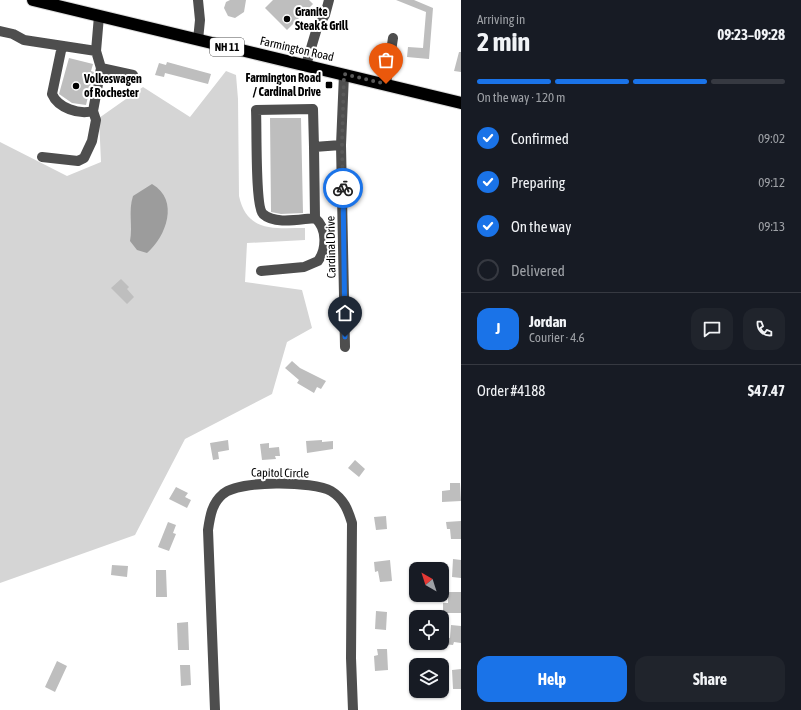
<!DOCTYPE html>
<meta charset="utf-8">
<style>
:root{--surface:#171b24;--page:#20242c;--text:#f1f3f6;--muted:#9ea1a6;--line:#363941;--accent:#1a73e8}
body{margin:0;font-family:"Asap Condensed",sans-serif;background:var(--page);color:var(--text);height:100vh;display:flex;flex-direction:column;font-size:15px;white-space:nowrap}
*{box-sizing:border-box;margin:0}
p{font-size:13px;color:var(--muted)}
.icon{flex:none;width:22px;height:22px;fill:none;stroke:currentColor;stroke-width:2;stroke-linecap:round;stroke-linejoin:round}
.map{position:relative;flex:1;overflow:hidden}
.side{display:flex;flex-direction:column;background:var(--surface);width:340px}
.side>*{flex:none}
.needle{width:26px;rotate:321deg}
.buttons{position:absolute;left:409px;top:562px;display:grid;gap:8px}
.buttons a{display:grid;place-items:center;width:40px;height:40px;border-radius:8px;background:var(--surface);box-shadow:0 1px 3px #0004;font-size:20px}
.pin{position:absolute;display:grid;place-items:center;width:34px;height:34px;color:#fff;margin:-41px -17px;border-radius:50% 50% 50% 0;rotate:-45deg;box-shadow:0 0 4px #0007}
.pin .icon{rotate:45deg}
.courier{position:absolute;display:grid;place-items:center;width:40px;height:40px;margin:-20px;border:3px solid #1a73e8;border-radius:50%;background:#fff;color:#222;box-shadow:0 1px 5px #0007}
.overview em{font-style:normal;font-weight:700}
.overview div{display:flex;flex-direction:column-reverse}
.overview{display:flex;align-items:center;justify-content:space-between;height:68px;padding:0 16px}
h1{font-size:26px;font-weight:700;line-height:30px}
.bar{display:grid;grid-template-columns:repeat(4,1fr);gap:6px 4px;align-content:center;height:48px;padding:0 16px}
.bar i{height:5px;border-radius:3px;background:var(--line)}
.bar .on{background:var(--accent)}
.bar p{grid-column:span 4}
.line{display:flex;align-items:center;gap:10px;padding:0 16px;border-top:1px solid var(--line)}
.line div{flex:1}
.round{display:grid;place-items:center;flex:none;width:42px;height:42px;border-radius:12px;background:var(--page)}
ol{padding:0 16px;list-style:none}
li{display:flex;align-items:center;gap:12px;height:44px}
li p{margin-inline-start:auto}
li .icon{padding:4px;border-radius:50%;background:var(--accent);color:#fff;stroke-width:4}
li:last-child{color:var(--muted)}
li i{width:22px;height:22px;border:2px solid var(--line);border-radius:50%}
.action{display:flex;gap:8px;margin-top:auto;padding:8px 16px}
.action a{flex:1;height:46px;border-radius:12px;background:var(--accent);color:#fff;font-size:16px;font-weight:700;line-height:46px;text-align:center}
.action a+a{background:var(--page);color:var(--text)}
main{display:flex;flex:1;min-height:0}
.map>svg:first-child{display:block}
</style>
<main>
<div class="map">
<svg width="461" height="710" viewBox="0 0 461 710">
<rect width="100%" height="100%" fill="#fff"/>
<!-- green -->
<path fill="#d5d5d5" d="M226,71L236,75L238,99L239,196C247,233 275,228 305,228V240L247,243L245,282L302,290L312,328L287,342L272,394L185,439L135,535L0,583V142L67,176L101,162L99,118L143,87L190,117Z"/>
<!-- water -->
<path fill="#9c9c9c" d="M152,184C180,200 166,237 147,253L137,250L130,241C133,226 128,211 133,196Z"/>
<!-- building -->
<path fill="#bebebe" d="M230,0H246L244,12L235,18L228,16L224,8L226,2Z
M273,0H309L313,4L287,30L265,8Z
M396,0H414L433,8L429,59L407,57L408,47L423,48L426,12Z
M459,52H461V72L454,71Z
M69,58L93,64L91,71L94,72L86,105L72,103L59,94Z
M167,62L211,74L208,84L165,73L164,77L155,75L159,63L166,65Z
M270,118H301L303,213L281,214L271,212Z
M121,279L129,287L127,289L134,297L127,304L111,288Z
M292,361L300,368L326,381L321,389L317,387L314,393L297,383L299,380L285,368Z
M228,440L229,450L218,452L219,459L213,460L210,443Z
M322,440V442L333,441V449L307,453L306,441Z
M269,443V448L279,447L280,456H275L276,459L262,460L260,444Z
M355,460L365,469L359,477L348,468Z
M450,483H460L461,501L442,502V491L450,490Z
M176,487L188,493L185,497L191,500L187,508L169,499Z
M386,516L387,529L376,530L374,517Z
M461,521V539H451L450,529H447L446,522Z
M168,522L176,525L173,533L176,534L169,551L158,547Z
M453,559L461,560V578L452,577Z
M390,560L392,581L380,582L378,571L375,572L374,562Z
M112,565L128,566L127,577L111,575Z
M156,570H166L167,597H156Z
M448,592H461V613H443V603H448Z
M376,611L387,612L386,630L375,629Z
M188,622L189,650H178L177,623Z
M451,625L461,626V643L454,642L453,645L444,644L445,637L450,638Z
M377,649H387L388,670L375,671L374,656L378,655Z
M57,661L67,666L55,692L45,687Z
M180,665H190L191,685L181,686Z
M461,669V689H453L452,670Z"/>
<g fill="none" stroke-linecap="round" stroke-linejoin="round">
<!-- highway casing -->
<g stroke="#dbdbdb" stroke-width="14">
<path id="highway" d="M33,0L461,103"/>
</g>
<!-- minor -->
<path stroke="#4e4e4e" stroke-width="10" d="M0,31L13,34L24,40L96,51
M198,40L200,20L198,0
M62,46L52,94C58,108 79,115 93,111L101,68L96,51L99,16
M306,65L317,28L325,15L329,0
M101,68L133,75
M344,74L341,145L345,347
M386,84L393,38
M314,147L313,109L256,110C257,126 255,207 263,214C275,225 300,219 315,218L314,147L341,145
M42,157L78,161L84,158L92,141L96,120L93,111
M261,271L304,267L318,261C327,249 327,228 315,218
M215,710L208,530C210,516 212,503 223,494C238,480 314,481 331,491C344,499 348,510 352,523L351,658L353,710"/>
<!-- highway -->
<use href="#highway" stroke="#000" stroke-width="12"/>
</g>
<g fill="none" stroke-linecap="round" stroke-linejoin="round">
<!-- done -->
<path stroke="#595959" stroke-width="4" stroke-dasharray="0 7.2" d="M343,188L342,145L344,74L386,84"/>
<!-- route -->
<path stroke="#1a73e8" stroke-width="5" d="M343,188L345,337"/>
</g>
<!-- markers -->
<g fill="#000" stroke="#fff" stroke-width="1.5">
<circle cx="287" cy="19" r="4"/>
<rect x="325" y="81" width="8" height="8" rx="2"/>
<circle cx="76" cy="86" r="4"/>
</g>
<g text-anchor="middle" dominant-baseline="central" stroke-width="4" stroke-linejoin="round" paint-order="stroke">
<!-- shield labels -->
<rect fill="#fff" stroke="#4c4c4c" stroke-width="1" x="210" y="38" width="34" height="18" rx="3"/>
<g font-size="11" font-weight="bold" fill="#000">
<text x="227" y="47">NH 11</text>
</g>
<!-- poi labels -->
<g font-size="12" font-weight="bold" fill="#000" stroke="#fff" text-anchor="start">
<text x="295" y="12">Granite<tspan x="295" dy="14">Steak &amp; Grill</tspan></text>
<text x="321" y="78" text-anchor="end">Farmington Road<tspan x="321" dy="14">/ Cardinal Drive</tspan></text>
<text x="84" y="79">Volkeswagen<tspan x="84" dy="14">of Rochester</tspan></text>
</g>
<!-- street labels -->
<g font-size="12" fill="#000" stroke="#fff">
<text transform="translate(297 49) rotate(13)">Farmington Road</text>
<text transform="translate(331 247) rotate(-91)">Cardinal Drive</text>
<text transform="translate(280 473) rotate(1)">Capitol Circle</text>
</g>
</g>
</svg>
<div class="buttons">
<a><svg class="needle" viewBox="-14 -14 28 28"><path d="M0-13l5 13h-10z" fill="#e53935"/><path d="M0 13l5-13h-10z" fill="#9ea1a6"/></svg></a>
<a><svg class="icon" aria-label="locate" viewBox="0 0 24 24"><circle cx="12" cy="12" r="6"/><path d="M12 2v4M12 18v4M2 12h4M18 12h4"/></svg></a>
<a><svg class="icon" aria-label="layers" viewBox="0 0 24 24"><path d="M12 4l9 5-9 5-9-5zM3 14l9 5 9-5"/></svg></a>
</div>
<div class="pin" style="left:386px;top:84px;background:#ea580c"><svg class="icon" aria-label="bag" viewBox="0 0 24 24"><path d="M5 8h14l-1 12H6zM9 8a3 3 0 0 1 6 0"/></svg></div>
<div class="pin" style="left:345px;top:337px;background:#1f2937"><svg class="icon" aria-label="home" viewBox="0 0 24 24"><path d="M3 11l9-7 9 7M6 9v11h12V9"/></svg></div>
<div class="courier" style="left:343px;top:188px"><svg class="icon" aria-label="bike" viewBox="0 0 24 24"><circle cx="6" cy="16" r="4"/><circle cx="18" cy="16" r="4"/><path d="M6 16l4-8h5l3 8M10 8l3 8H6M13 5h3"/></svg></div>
</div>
<section class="side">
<div class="overview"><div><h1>2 min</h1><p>Arriving in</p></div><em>09:23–09:28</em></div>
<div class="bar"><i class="on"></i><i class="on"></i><i class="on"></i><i></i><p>On the way · 120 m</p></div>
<ol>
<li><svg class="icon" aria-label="check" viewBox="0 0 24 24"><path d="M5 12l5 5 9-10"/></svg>Confirmed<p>09:02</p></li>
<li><svg class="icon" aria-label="check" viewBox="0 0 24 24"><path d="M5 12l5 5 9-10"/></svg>Preparing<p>09:12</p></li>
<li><svg class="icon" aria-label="check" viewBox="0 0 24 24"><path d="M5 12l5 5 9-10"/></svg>On the way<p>09:13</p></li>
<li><i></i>Delivered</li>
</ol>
<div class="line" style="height:72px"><b class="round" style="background:var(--accent);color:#fff">J</b><div><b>Jordan</b><p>Courier · 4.6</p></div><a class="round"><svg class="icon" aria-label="chat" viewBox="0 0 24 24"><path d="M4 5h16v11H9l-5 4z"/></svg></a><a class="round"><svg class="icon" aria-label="phone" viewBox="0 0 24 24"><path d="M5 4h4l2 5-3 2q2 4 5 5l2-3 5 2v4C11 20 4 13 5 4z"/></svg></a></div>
<div class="line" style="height:52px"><div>Order #4188</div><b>$47.47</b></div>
<div class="action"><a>Help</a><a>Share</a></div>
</section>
</main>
